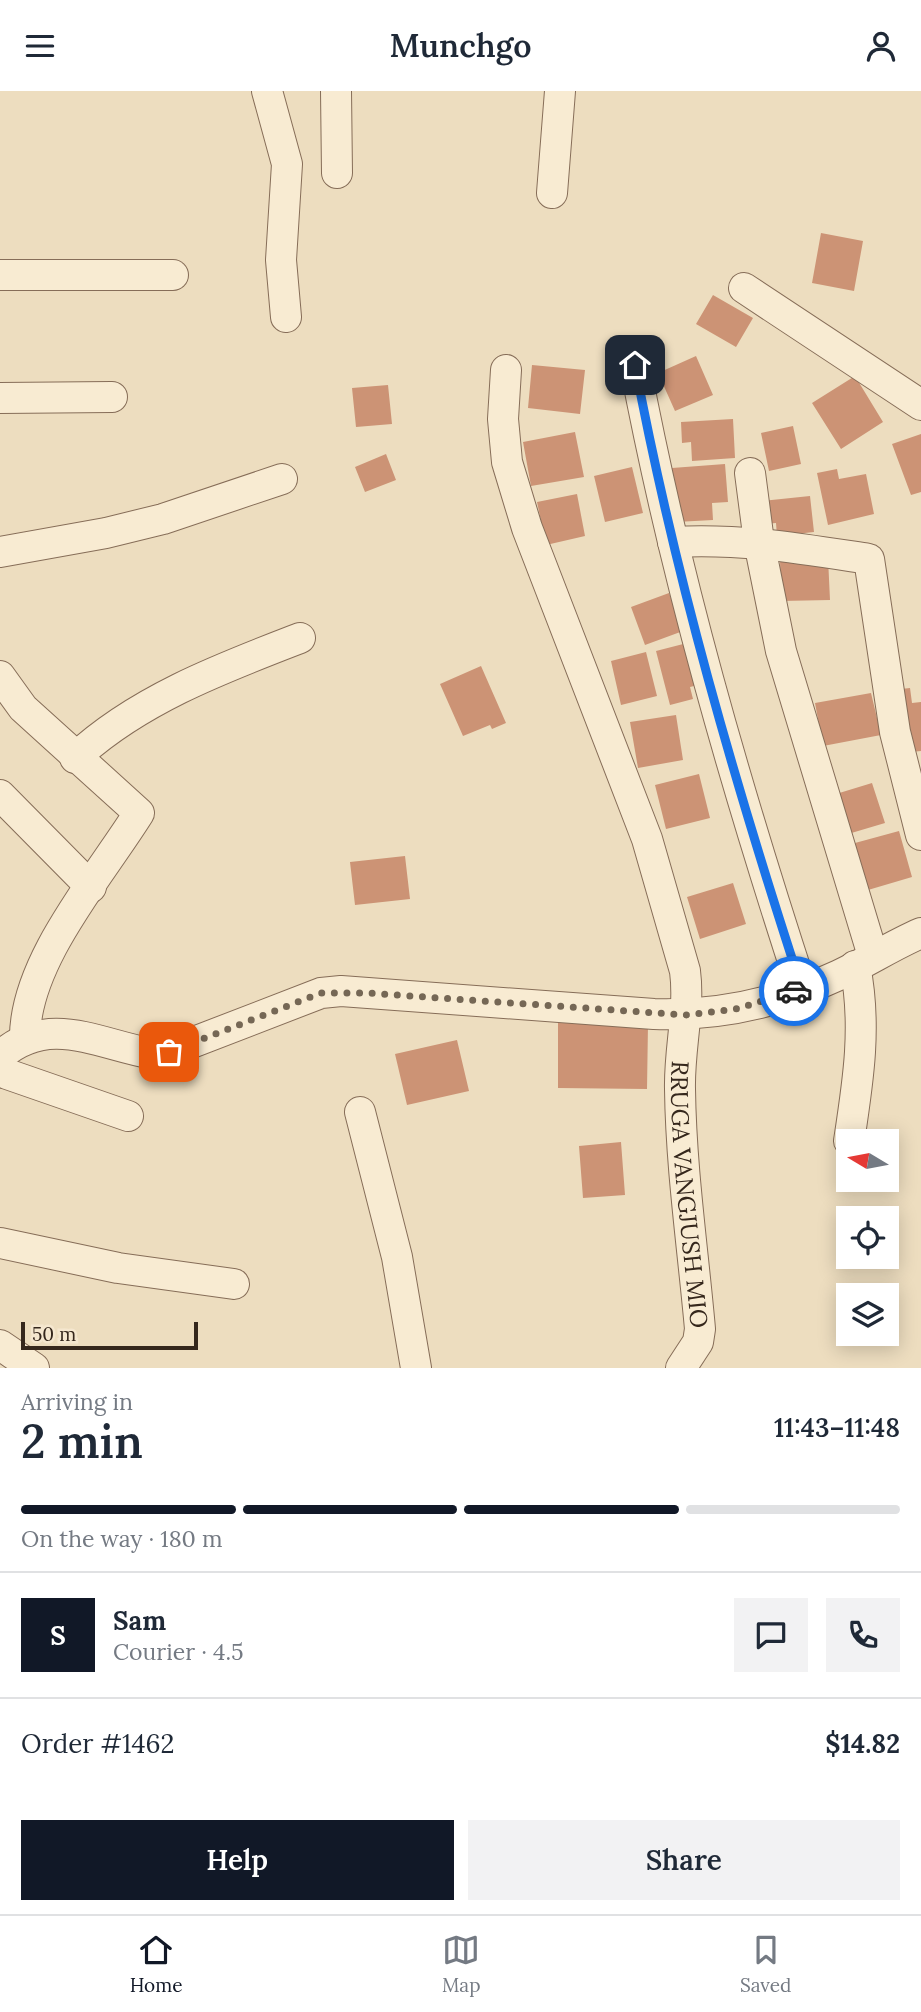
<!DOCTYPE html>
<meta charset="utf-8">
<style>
:root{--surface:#fff;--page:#f2f2f3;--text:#1f2937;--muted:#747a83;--line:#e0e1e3;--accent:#111827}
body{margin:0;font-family:Lora,serif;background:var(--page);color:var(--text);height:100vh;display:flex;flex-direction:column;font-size:26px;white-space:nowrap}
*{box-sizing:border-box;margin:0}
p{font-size:23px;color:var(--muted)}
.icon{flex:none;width:38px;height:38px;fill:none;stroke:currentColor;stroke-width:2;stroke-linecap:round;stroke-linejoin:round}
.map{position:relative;height:1277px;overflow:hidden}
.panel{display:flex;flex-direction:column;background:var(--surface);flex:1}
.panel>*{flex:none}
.needle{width:46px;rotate:280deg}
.tools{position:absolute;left:836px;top:1038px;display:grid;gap:14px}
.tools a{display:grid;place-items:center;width:63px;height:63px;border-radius:0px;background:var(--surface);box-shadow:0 4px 18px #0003;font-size:35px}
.scale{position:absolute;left:21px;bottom:18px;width:177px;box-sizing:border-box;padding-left:7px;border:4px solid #35271c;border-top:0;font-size:19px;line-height:24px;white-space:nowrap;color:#35271c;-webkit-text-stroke:5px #f5e7cf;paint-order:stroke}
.pin{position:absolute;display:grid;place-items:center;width:60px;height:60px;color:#fff;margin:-30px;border-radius:14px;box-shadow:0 4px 10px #0006}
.courier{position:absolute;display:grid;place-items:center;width:70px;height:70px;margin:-35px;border:5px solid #1a73e8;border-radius:50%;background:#fff;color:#222;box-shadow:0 2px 9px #0007}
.headline em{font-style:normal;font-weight:600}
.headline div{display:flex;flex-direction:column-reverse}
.headline{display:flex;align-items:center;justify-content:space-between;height:119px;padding:0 21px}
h1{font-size:46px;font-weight:600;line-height:52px}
.bar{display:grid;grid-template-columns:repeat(4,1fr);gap:10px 7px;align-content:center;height:84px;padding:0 21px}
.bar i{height:9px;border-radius:5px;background:var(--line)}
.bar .selected{background:var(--accent)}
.bar p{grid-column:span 4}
.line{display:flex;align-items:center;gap:18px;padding:0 21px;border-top:2px solid var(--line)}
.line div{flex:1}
.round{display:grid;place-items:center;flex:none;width:74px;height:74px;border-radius:0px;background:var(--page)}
.cta{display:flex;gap:14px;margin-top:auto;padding:14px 21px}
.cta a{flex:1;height:80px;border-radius:0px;background:var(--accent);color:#fff;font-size:28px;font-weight:600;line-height:80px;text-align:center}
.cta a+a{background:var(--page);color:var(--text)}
header{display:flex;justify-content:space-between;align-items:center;height:91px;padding:0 21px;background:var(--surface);font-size:32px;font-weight:600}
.menu{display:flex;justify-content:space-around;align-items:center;height:98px;border-top:2px solid var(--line);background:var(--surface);font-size:19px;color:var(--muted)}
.menu a{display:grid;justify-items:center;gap:4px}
.menu .selected{color:var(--accent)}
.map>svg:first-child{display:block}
</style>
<header><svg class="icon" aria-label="menu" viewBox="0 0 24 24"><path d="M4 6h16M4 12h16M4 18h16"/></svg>Munchgo<svg class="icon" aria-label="person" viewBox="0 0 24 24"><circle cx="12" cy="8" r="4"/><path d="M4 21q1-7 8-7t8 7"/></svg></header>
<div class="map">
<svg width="921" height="1277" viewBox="0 0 921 1277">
<rect width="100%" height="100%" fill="#edddbf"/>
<!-- building -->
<path fill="#cc9375" d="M821,142L863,150L854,200L812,192Z
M713,204L753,227L736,256L696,233Z
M696,265L713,304L675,320L658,282Z
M532,274L585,279L580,323L528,317Z
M855,285L883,331L841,358L812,312Z
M388,294L392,333L356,336L352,297Z
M733,328L735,367L692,370L691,351L682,352L681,331Z
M793,335L801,373L769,380L761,342Z
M575,341L584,386L531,395L523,351Z
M921,343V401L911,404L892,353Z
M386,363L396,389L365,401L355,376Z
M725,373L728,411L712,412L713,429L676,431L672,377Z
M632,376L643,422L605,431L594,385Z
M837,378L839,388L866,383L874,423L828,434L817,382Z
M577,403L585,445L546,454L537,411Z
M810,405L814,441L777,445L776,432L764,433L762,410Z
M828,467L830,509L781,510L780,469Z
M669,502L683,540L645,554L631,516Z
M691,551L702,593L690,596L693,608L670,614L656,560Z
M646,561L657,605L621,614L611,570Z
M481,575L506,632L492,638L490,634L463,645L440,593Z
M910,597L912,612L921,611V660L911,661L901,598Z
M871,602L881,644L823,655L815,612Z
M676,624L683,669L638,677L630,631Z
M699,683L710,727L666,738L655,694Z
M872,692L885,732L848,743L836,703Z
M899,740L912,786L868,799L855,752Z
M405,765L410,808L355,814L350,771Z
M733,792L746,833L700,848L687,806Z
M558,932L648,933L647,998L558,997Z
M457,949L469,1000L407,1014L395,963Z
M621,1051L625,1104L583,1107L579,1055Z"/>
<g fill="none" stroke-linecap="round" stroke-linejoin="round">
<!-- minor casing -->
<g stroke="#866d58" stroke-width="32">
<g id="minor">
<path d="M267,0L287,73L281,169L286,226"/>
<path d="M336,0L337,82"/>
<path d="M552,102L560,0"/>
<path d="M0,184H173"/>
<path d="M744,197L921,314"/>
<path d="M635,274C675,486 735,693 802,898"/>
<path id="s1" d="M506,279L503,328L507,371L527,437L647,748L685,880C690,919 679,958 680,998C681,1078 693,1159 700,1238L698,1251L681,1277"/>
<path d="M0,307L112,306"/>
<path d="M750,382L759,451L781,560L873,865"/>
<path d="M673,451C740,447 803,458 869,468L895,641L921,744"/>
<path d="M0,461L106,442L163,428L282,388"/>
<path d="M0,585L23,617L139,722C99,786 25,870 25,946"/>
<path d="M75,667C137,609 222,577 300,547"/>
<path d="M0,704L91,796"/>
<path d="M0,965C49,922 97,953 153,963L168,961L321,902L341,900L654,923C718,925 781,911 839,884C867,871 893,854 921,842"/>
<path d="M0,973L7,983L128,1025"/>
<path d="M360,1021L397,1166L416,1277"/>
<path d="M849,1050C858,991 867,935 855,875"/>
<path d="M0,1152L118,1177L234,1193"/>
<path d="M0,1254L34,1277"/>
</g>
</g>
<!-- minor -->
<use href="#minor" stroke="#f8ebd2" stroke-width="30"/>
</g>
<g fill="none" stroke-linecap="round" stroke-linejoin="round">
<!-- done -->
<path stroke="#756755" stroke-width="7" stroke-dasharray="0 12.6" d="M169,961L321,902H367L686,924L736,918L794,900"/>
<!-- route -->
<path stroke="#1a73e8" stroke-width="9" d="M635,274C675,486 735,693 802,898L794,900"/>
</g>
<g text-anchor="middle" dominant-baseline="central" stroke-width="7" stroke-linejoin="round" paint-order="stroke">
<!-- street labels -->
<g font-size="24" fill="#35271c" stroke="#f5e7cf">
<text stroke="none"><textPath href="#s1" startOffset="856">RRUGA VANGJUSH MIO</textPath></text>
</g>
</g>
</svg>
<div class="tools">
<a><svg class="needle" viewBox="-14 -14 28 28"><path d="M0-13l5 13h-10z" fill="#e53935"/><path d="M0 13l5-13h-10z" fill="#747a83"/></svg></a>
<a><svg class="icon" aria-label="locate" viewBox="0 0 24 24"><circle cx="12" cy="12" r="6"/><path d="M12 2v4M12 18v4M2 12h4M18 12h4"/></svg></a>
<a><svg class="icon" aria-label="layers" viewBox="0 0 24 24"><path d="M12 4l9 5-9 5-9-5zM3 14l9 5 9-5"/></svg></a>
</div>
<div class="scale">50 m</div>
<div class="pin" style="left:169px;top:961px;background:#ea580c"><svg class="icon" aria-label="bag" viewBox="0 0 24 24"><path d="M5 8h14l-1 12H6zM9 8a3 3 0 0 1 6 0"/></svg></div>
<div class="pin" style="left:635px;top:274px;background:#1f2937"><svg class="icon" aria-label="home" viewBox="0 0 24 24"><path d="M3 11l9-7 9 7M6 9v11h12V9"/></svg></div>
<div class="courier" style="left:794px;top:900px"><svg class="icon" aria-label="car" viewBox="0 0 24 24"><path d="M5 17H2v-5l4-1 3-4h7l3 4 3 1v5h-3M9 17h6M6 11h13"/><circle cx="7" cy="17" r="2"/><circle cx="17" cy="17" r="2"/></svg></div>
</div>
<section class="panel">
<div class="headline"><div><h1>2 min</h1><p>Arriving in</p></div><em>11:43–11:48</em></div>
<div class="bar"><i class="selected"></i><i class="selected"></i><i class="selected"></i><i></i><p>On the way · 180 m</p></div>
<div class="line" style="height:126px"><b class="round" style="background:var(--accent);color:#fff">S</b><div><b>Sam</b><p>Courier · 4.5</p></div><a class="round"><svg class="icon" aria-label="chat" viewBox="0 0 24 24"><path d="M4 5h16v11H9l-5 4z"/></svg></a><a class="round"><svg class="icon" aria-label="phone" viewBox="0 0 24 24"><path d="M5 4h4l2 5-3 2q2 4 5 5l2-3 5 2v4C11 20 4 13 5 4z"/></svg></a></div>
<div class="line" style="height:91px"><div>Order #1462</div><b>$14.82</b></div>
<div class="cta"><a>Help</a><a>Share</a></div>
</section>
<nav class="menu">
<a class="selected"><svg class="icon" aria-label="home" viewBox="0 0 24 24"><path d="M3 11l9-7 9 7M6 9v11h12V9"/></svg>Home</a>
<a><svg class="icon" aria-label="map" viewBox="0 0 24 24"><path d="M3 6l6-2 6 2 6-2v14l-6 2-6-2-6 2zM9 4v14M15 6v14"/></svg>Map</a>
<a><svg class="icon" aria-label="saved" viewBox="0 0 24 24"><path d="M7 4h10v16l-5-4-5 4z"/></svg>Saved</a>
</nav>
